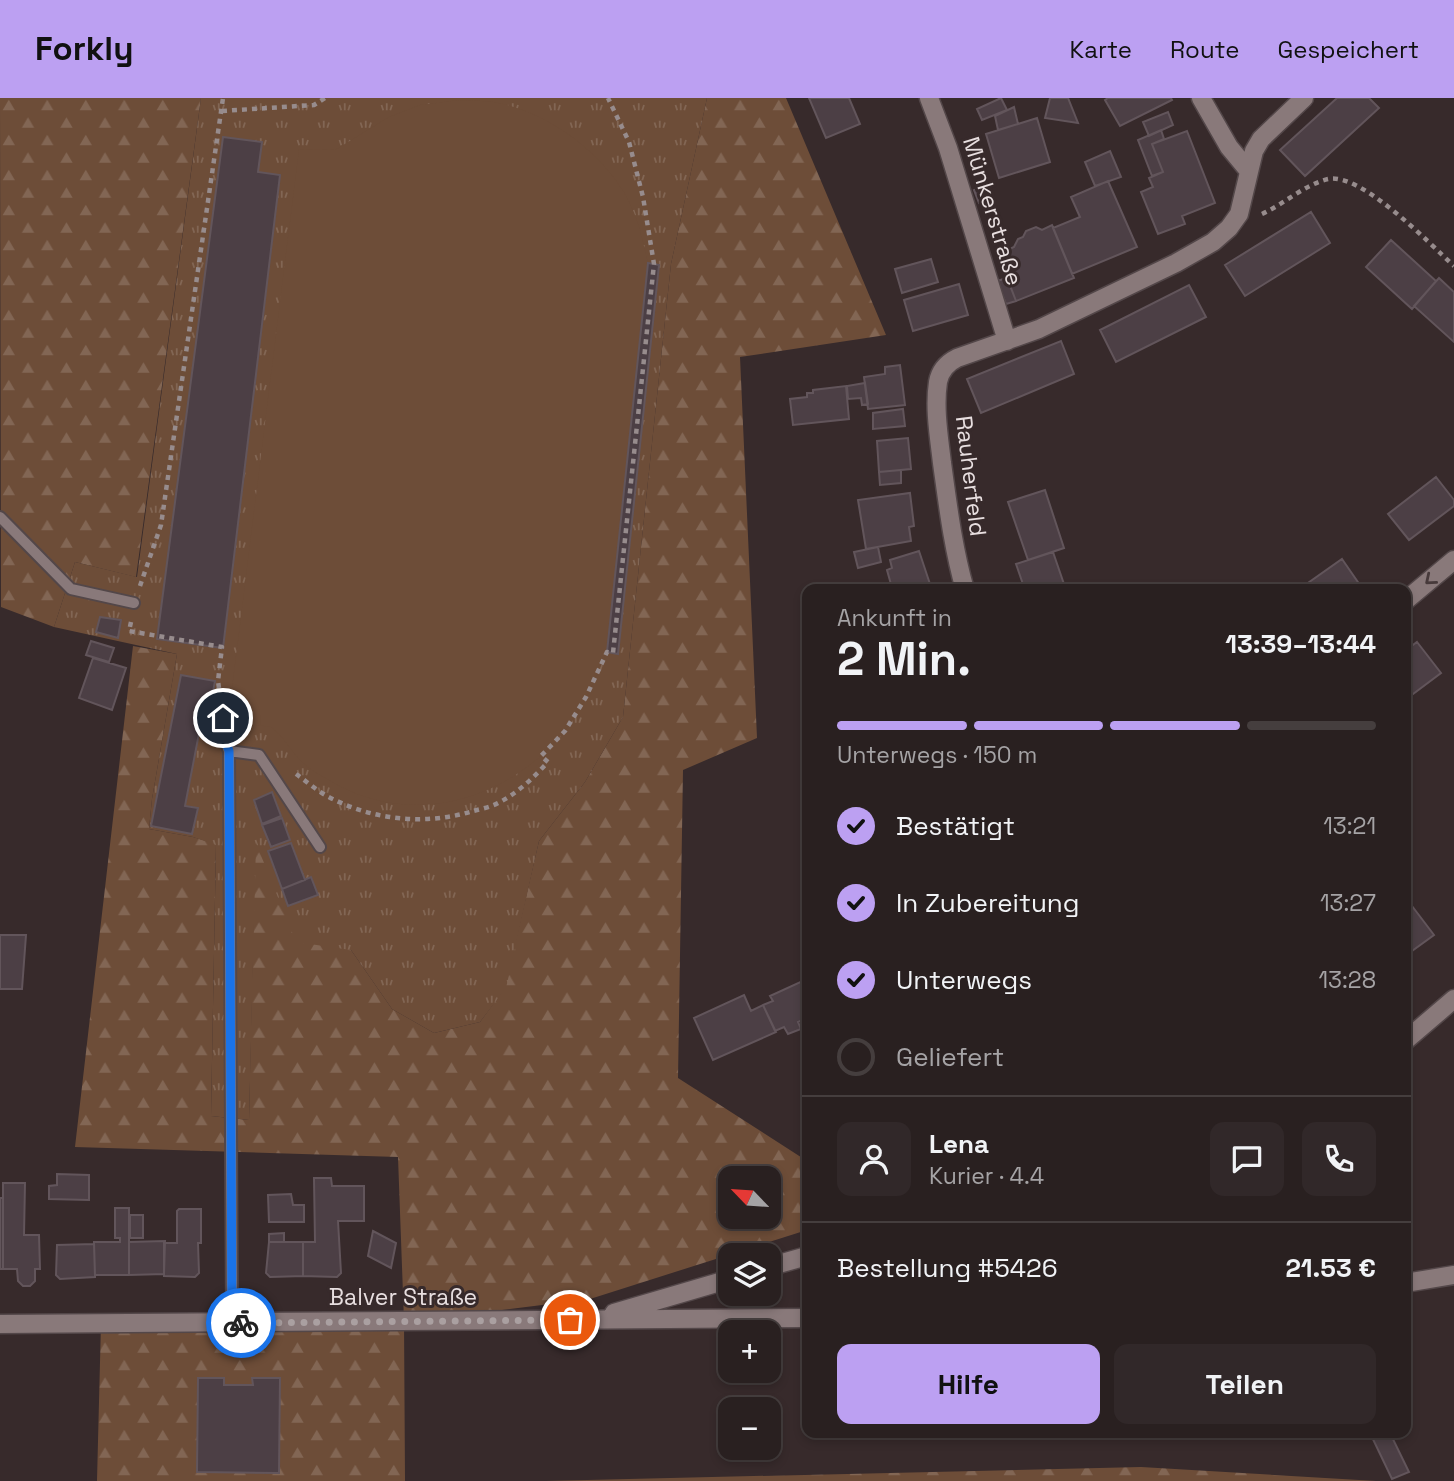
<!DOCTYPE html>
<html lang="de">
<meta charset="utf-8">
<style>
:root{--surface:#292020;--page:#312829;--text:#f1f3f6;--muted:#a5a3a5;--line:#453e3e;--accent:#bca0f2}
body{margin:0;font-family:"Space Grotesk",sans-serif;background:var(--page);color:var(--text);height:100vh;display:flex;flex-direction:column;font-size:26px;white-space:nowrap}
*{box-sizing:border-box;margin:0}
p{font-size:23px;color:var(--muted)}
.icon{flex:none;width:38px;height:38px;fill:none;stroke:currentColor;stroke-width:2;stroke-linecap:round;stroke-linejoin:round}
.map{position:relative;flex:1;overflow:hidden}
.drawer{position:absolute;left:802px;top:486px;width:609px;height:854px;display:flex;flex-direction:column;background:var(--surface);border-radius:14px;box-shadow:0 4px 10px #0003,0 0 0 2px var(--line)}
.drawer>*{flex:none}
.needle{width:46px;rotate:295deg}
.buttons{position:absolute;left:718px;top:1068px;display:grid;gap:14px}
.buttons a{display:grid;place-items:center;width:63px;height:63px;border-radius:14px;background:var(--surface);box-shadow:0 4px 10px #0003,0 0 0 2px var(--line);font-size:35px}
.pin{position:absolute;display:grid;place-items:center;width:60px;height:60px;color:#fff;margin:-30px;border:4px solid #fff;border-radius:50%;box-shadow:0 2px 7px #0007}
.courier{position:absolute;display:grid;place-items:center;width:70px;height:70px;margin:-35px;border:5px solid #1a73e8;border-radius:50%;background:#fff;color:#222;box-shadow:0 2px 9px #0007}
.headline em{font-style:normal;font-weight:600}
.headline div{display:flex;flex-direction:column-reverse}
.headline{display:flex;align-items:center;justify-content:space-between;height:119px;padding:0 35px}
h1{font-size:46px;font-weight:600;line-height:52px}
.bar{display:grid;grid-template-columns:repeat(4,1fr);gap:10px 7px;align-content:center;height:84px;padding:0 35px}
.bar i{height:9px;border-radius:5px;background:var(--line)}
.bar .active{background:var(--accent)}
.bar p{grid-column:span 4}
.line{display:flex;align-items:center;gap:18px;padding:0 35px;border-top:2px solid var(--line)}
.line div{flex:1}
.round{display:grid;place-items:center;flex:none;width:74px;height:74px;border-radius:14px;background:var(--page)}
ol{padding:0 35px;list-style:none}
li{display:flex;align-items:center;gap:21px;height:77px}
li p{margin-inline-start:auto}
li .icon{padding:7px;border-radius:50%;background:var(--accent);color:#111;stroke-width:4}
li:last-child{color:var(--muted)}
li i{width:38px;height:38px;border:4px solid var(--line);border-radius:50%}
.cta{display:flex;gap:14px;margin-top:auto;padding:14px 35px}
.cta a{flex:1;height:80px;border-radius:14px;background:var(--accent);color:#111;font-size:28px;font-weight:600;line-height:80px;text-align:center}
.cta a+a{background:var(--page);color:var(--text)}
header{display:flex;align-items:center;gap:42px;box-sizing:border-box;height:98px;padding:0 35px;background:var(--accent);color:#111}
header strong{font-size:33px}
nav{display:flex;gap:38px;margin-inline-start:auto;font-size:24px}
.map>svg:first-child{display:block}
</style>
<header>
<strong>Forkly</strong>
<nav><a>Karte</a><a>Route</a><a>Gespeichert</a></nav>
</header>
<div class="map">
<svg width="1454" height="1383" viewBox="0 0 1454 1383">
<defs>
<pattern id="forest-firs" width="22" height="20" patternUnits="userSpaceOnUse" patternTransform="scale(1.75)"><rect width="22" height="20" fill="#6d4d38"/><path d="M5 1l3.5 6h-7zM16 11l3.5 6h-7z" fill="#826654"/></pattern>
<pattern id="park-tufts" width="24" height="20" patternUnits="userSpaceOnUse" patternTransform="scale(1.75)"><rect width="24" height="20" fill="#6d4d38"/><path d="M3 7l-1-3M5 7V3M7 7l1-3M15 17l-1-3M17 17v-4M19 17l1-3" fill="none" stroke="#826654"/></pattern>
</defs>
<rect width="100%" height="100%" fill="#372a2b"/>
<!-- forest -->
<path fill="url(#forest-firs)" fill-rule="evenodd" d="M0,0H201L136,479L75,464L54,529L1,509Z
M707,0H786L886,237L740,259L757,640L683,672L678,980L807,1063V1132L590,1201L404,1224L405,1383H97L101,1225L404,1223L398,1059L75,1049L133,548L177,556L152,701L149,731L193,739L216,746L211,1018L249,1022L255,743L351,852L392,911L434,935L480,924L505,890L539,743L585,684L623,619L671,166ZM730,1080H768V1118H730Z
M1141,1369L1376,1383H546Z"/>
<!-- park -->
<path fill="url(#park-tufts)" d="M201,0H707L671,166L623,619L585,684L539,743L506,890L480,924L434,935L392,911L351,852L296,844L256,745L249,1022L211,1018L216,747L193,739L149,731L152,701L177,556L54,529L75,464L137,479Z"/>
<!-- pitch -->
<path fill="#6d4d38" d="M459,2C473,3 489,2 503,6C556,18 616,65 635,117C641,133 644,149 648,165L607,554C595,580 583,611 564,634C508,702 413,730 334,685C324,679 311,673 302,664C291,654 283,637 271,629L228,623L299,51L335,52L389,19L420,7Z"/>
<!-- building -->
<path fill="#4c3f45" stroke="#62555b" stroke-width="2" d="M809,0H849L860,26L826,40Z
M1001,0L1007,12L982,22L977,11Z
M1050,0H1068L1078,25L1045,20Z
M1108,0H1171L1172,2L1120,28L1105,2Z
M1337,0H1369L1379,10L1305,78L1280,52Z
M1014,9L1018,26L998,32L995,18Z
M1168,14L1173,27L1149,38L1143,24Z
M1037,20L1050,64L999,80L986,36Z
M1161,32L1164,41L1152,46L1163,74L1152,78L1138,42Z
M1187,33L1215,105L1182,118L1185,126L1158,136L1141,94L1153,89L1149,80L1163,74L1152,46Z
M223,39L262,44L258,74L280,77L223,550L157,541Z
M1110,53L1121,79L1095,88L1085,64Z
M1108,83L1137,149L1072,176L1053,130L1080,119L1071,99Z
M988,87L993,100L979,105L974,92Z
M1311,114L1330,145L1245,198L1225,167Z
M1052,127L1074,180L1016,203L1002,166L1000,159L1003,154L1014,149L1018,141L1023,139L1026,133L1036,129L1042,132Z
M1391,142L1436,183L1412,211L1366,169Z
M931,161L938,184L902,195L895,171Z
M648,165L659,167L618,556L607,554Z
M1007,180L1016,203L1006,206L997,183Z
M1439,180L1454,194V244L1414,208Z
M959,186L968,217L913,233L904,202Z
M1189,187L1206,219L1116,264L1100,232Z
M1061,243L1074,276L981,315L967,281Z
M900,267L905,307L868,311L864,279L885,276V269Z
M865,285L868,306L862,307L861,300L848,301L847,288Z
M846,288L849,321L793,327L790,301L807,299V295H813V292Z
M903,311L905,328L873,331V315Z
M908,340L911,371L879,374L877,343Z
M901,372V385L880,387L879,374Z
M1436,379L1454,402V408L1409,442L1388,416Z
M1045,392L1064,450L1028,462L1008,404Z
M910,395L914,428L909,429L911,443L866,451L858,402Z
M878,449L881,464L858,470L854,454Z
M919,453L930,486L927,487L929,492H898L897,488L892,490L887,472L892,470L890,462Z
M1053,454L1066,492H1025L1016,466Z
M1342,461L1362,490L1359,492H1298Z
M100,519L121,522L118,540L96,534Z
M91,543L114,550L109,564L86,557Z
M1417,544L1441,575L1405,602V553Z
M93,560L126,570L112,612L79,600Z
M181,577L215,583L207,627L201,625L185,708L198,710L192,736L151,728Z
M272,694L281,718L262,726L254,702Z
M282,720L290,742L271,749L262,727Z
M291,745L305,782L282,791L268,753Z
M311,779L318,797L288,808L282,791Z
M1412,808L1434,837L1405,858V813Z
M0,837H26L22,891H0Z
M807,881V920L798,924L801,931L788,936L784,929L775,933L763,907L773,903L770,898Z
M744,897L751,913L763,907L776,934L713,962L694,920Z
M57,1076L89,1077V1102L49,1101V1088L57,1087Z
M314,1080H331L332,1088H364V1123H338L341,1175L337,1179L303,1178V1144H315Z
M3,1085H25L24,1137H39L40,1171H35V1183L30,1188H23L18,1183L17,1171H3Z
M291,1096L293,1107H304V1124H269L268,1097Z
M0,1100H3V1171H0Z
M115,1110H129V1177H95L94,1144H120V1140H115Z
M179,1111H201V1145H198L199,1175L195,1179L164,1178V1145H177V1113Z
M130,1117H143V1140H130Z
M373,1133L396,1145L391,1170L368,1158Z
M284,1135V1144H269V1136Z
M165,1143L164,1176L129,1177V1144Z
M269,1144H303V1178L270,1179L266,1175Z
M94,1146L95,1179L60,1181L56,1177L57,1147Z
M198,1280H224V1287H253L252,1280H280L279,1375L197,1374Z
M1370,1335H1390L1409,1374L1392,1381Z"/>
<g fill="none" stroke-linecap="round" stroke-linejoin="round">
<!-- lane casing -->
<g stroke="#534749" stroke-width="14">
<path id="lane" d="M0,419L71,491L134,505
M223,620L222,634L229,653L232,1225
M229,653L259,657L320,749"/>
</g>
<!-- street casing -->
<g stroke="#534749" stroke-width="21">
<path id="street" d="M929,0L948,50L1007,243
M1201,0L1229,49L1248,72
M965,492C953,450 948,408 942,365C939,339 934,310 938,284C940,273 947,265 957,260L1039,231L1176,165L1213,144L1229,130L1239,116L1254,53L1261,41L1304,0
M1405,503L1454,462
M1405,943L1454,901
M768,1169L807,1158
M1405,1185L1454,1177
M614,1215L730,1181
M0,1226L807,1220"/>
</g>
<!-- path -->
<path stroke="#978c8d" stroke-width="4.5" stroke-dasharray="5 5" stroke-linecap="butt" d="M222,13L314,7L325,0
M1262,116C1284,106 1304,87 1328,81C1361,74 1430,146 1454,168
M140,488L161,427L223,0
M131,524L129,533L222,549L218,583L221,604
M296,676C306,683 316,692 327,698C371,722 425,728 473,713C481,711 491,709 498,705C518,695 533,680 548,664L541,658L565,633L586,599L607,554L613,555L654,166L643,99L629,44L608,0"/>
<!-- lane -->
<use href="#lane" stroke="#89797a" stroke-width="10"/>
<!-- street -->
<use href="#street" stroke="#89797a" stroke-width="18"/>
</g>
<!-- one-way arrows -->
<defs><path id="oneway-chevron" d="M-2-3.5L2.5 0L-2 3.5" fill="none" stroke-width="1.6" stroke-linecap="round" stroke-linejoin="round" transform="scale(1.75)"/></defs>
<use stroke="#473a3b" href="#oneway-chevron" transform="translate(1430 482) rotate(140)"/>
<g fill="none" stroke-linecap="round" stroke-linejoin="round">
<!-- done -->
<path stroke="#aaa0a1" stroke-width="7" stroke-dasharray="0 12.6" d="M241,1225L570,1222"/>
<!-- route -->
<path stroke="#1a73e8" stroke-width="9" d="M223,620L222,634L229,653L232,1225H241"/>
</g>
<g text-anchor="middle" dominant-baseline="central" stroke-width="6" stroke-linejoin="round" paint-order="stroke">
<!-- street labels -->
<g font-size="23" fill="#e8dfe0" stroke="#372a2b">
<text transform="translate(993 113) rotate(73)">Münkerstraße</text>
<text transform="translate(971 378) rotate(83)">Rauherfeld</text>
<text x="403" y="1199">Balver Straße</text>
</g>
</g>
</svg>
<div class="buttons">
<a><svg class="needle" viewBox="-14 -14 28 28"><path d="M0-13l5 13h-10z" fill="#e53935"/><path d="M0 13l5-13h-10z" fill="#a5a3a5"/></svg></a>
<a><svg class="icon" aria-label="layers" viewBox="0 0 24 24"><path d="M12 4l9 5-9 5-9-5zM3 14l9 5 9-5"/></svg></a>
<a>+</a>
<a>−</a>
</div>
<div class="pin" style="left:570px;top:1222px;background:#ea580c"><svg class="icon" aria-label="bag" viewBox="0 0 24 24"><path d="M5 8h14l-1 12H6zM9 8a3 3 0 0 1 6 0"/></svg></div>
<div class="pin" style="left:223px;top:620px;background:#1f2937"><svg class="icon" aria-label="home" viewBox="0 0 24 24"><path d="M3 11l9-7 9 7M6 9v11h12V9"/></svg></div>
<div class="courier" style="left:241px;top:1225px"><svg class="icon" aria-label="bike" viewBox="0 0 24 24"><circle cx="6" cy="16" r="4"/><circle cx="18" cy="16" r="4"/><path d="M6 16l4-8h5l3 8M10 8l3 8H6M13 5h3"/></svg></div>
<section class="drawer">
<div class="headline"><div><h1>2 Min.</h1><p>Ankunft in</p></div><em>13:39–13:44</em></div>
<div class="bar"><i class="active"></i><i class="active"></i><i class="active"></i><i></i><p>Unterwegs · 150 m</p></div>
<ol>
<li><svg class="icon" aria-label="check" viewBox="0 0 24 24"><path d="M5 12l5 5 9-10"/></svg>Bestätigt<p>13:21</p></li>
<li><svg class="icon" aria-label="check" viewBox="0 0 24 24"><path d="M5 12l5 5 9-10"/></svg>In Zubereitung<p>13:27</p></li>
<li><svg class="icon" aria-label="check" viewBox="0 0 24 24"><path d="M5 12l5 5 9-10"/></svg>Unterwegs<p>13:28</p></li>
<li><i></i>Geliefert</li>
</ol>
<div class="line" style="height:126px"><a class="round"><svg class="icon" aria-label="person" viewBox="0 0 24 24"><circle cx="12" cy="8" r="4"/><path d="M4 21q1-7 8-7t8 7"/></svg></a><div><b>Lena</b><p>Kurier · 4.4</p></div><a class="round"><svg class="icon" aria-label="chat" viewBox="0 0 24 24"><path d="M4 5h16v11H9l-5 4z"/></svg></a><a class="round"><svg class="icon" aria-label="phone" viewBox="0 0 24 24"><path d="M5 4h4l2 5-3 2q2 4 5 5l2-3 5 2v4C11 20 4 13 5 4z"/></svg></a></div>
<div class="line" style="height:91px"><div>Bestellung #5426</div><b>21.53 €</b></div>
<div class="cta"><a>Hilfe</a><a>Teilen</a></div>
</section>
</div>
